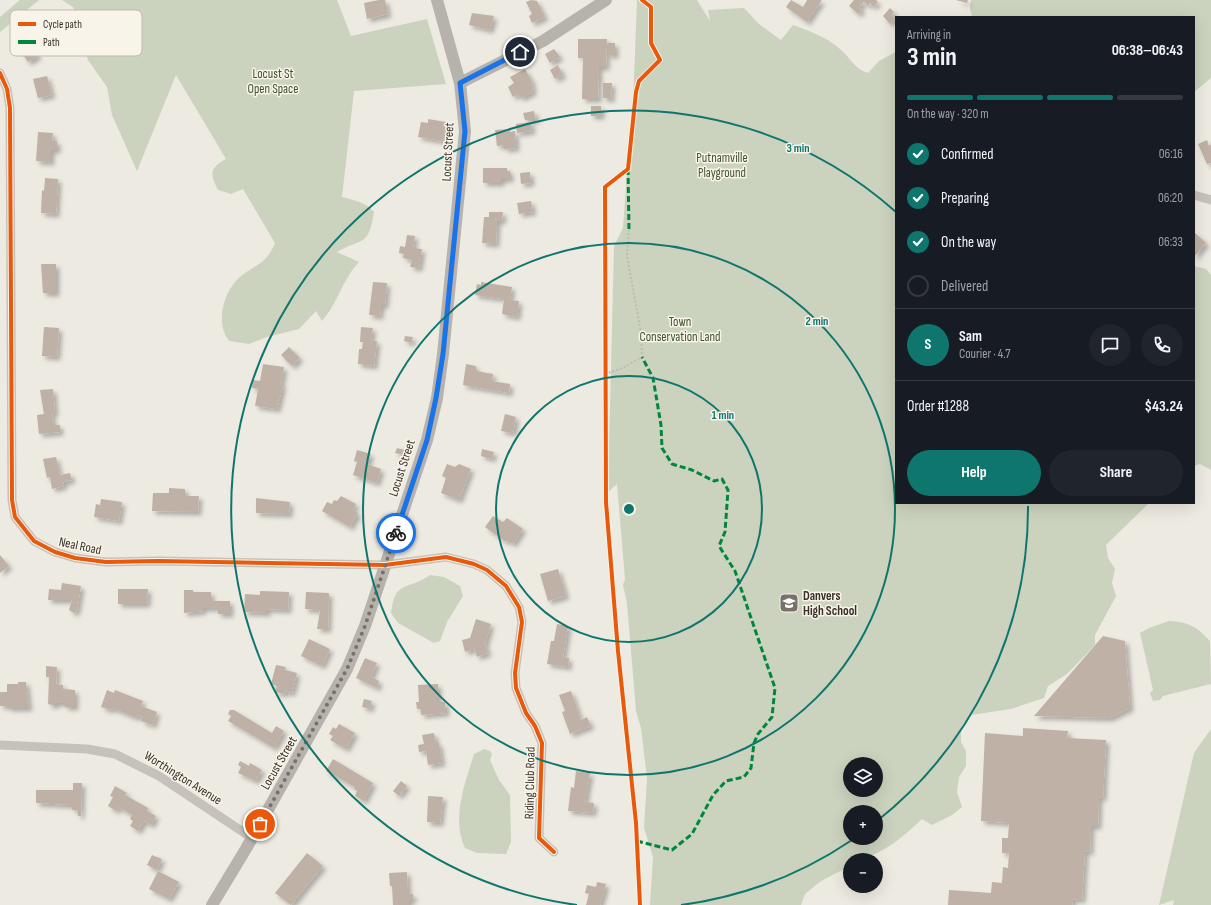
<!DOCTYPE html>
<meta charset="utf-8">
<style>
:root{--surface:#171b24;--page:#20242c;--text:#f1f3f6;--muted:#9ea1a6;--line:#363941;--accent:#0f766e}
body{margin:0;font-family:"Sofia Sans Condensed",sans-serif;background:var(--page);color:var(--text);height:100vh;display:flex;flex-direction:column;font-size:15px;white-space:nowrap}
*{box-sizing:border-box;margin:0}
p{font-size:13px;color:var(--muted)}
.icon{flex:none;width:22px;height:22px;fill:none;stroke:currentColor;stroke-width:2;stroke-linecap:round;stroke-linejoin:round}
.map{position:relative;flex:1;overflow:hidden}
.drawer{position:absolute;left:895px;top:16px;width:300px;height:488px;display:flex;flex-direction:column;background:var(--surface);border-radius:0px;box-shadow:0 4px 16px #0002}
.drawer>*{flex:none}
.fabs{position:absolute;left:843px;top:757px;display:grid;gap:8px}
.fabs a{display:grid;place-items:center;width:40px;height:40px;border-radius:50%;background:var(--surface);box-shadow:0 4px 16px #0002;font-size:20px}
.pin{position:absolute;display:grid;place-items:center;width:34px;height:34px;color:#fff;margin:-17px;border:2px solid #fff;border-radius:50%;box-shadow:0 1px 4px #0007}
.courier{position:absolute;display:grid;place-items:center;width:40px;height:40px;margin:-20px;border:3px solid #1a73e8;border-radius:50%;background:#fff;color:#222;box-shadow:0 1px 5px #0007}
.summary em{font-style:normal;font-weight:700}
.summary div{display:flex;flex-direction:column-reverse}
.summary{display:flex;align-items:center;justify-content:space-between;height:68px;padding:0 12px}
h1{font-size:26px;font-weight:700;line-height:30px}
.bar{display:grid;grid-template-columns:repeat(4,1fr);gap:6px 4px;align-content:center;height:48px;padding:0 12px}
.bar i{height:5px;border-radius:3px;background:var(--line)}
.bar .selected{background:var(--accent)}
.bar p{grid-column:span 4}
.line{display:flex;align-items:center;gap:10px;padding:0 12px;border-top:1px solid var(--line)}
.line div{flex:1}
.round{display:grid;place-items:center;flex:none;width:42px;height:42px;border-radius:21px;background:var(--page)}
ol{padding:0 12px;list-style:none}
li{display:flex;align-items:center;gap:12px;height:44px}
li p{margin-inline-start:auto}
li .icon{padding:4px;border-radius:50%;background:var(--accent);color:#fff;stroke-width:4}
li:last-child{color:var(--muted)}
li i{width:22px;height:22px;border:2px solid var(--line);border-radius:50%}
.button{display:flex;gap:8px;margin-top:auto;padding:8px 12px}
.button a{flex:1;height:46px;border-radius:24px;background:var(--accent);color:#fff;font-size:16px;font-weight:700;line-height:46px;text-align:center}
.button a+a{background:var(--page);color:var(--text)}
.map>svg:first-child{display:block}
</style>
<div class="map">
<svg width="1211" height="905" viewBox="0 0 1211 905">
<defs>
<filter id="shadow"><feDropShadow dx="3.5" dy="3.5" stdDeviation="2" flood-color="#0004"/></filter>
</defs>
<rect width="100%" height="100%" fill="#edeae2"/>
<!-- green -->
<path fill="#cbd2bd" fill-rule="evenodd" d="M20,0H39L0,32V17Z
M62,0H337L351,36L427,19L446,84L354,91L342,197C354,200 365,202 374,212C368,248 363,237 337,252L359,262C342,280 338,303 322,321L316,311L299,329L267,337L249,344L229,341C216,324 222,297 236,281C249,266 266,267 275,243L243,189L231,194L218,190C210,175 209,168 226,159L176,75L137,171L112,115L107,87L88,60L73,7Z
M637,0H697L710,21L708,10L744,8L759,24L781,40L793,25C809,31 827,37 840,49C851,58 853,68 868,73L879,61L896,52V503H1149L1106,545L1108,558L1115,569L1112,583L1116,596L1095,635V645L1067,674L1048,686L1044,698L1011,709L971,715L961,727V742L966,751V766L959,777L957,792L962,807L952,815L932,825L922,819C903,837 877,860 850,860V866L821,881L805,894L801,905H650L653,857L644,828L647,778L641,728L636,711L627,603L623,585L625,579L617,484L608,492L614,246L623,228L634,79ZM850,764H876V790H850ZM850,812H876V838H850Z
M971,0H1211V78L1194,92V17H972L970,9Z
M1194,266L1206,269L1211,275V470L1200,464L1194,466Z
M430,575L444,577L460,586L463,596L447,622L440,641L434,643L398,623L391,613C395,579 408,591 430,575Z
M1169,621C1189,622 1197,627 1210,641L1211,684L1163,696L1160,700L1153,701L1150,693L1153,690L1140,633L1149,628Z
M1211,729V905H1173L1174,900L1159,905L1194,753Z
M484,749L490,751L492,754L490,760L499,780L510,795L511,842L506,854L477,853L465,848C451,818 465,784 474,754Z"/>
<!-- building -->
<path fill="#bfb1a5" filter="url(#shadow)" d="M379,0H385L388,14L367,19L364,3Z
M531,0L537,1L545,17L532,23L529,16L532,14L526,2Z
M791,0L803,7L807,0H822L807,22L786,7Z
M854,0H876L878,2L873,7L870,3L868,6L864,2L859,7L862,10L858,14L849,6Z
M956,0H968L967,3Z
M890,8L894,12L892,15L895,19L890,24L883,16Z
M472,13L494,16L490,30L469,25Z
M23,29L38,56L28,62L11,36Z
M578,39H607L606,67H599L598,99H582L583,58H578Z
M608,43H615V55H608Z
M554,49L560,57L550,63L545,54Z
M558,65L563,75L555,79L550,70Z
M525,69L533,83L531,84L534,88L532,89L533,92L521,98L518,94L513,97L508,87L514,83L510,77Z
M47,76L52,95L38,98L33,79Z
M603,83H612L611,99L603,98Z
M591,106H601V116H591Z
M534,111L536,120H525L523,113Z
M428,119L446,122L443,141L418,137L421,122L428,123Z
M531,122L532,131L517,133L516,124Z
M510,129V132L515,131L516,148L504,149V145L497,146L495,130Z
M38,132L53,133L52,141H57V150H51V162L36,161Z
M1207,140L1209,146L1211,145V163L1207,164L1198,144Z
M483,168H507V171H510V179H501V183H483Z
M530,172L531,183L521,184L520,173Z
M45,178L58,179L56,214L41,213L42,190L44,191Z
M531,201L533,212L519,214L517,203Z
M489,212H503L502,221H497L496,244L482,243L484,217H489Z
M1194,232L1206,243L1194,257Z
M407,235L415,236L413,248L422,249L419,268L410,267L412,260L403,258L404,254L399,253L400,246L405,247Z
M41,264H56V293H43Z
M373,282L387,283L385,305H381L380,316L369,315Z
M481,282L512,287L510,300L519,301L517,317L502,314L504,299L475,295L477,284L481,285Z
M44,327L59,328L57,357L42,356Z
M361,327L373,328L371,340L377,341L374,366L358,364L359,349H362L363,342H360Z
M405,336L413,337L411,343L404,341Z
M289,347L300,358L292,366L281,355Z
M263,364L284,367L281,385H283L277,409L255,406L258,389L252,388L253,380L260,381Z
M466,364L476,366V371L493,374L492,381L510,384L509,393L463,385Z
M53,389L55,413H52L53,425H60V432L39,434L37,415L44,414L40,390Z
M505,414L516,417L513,433L501,431Z
M397,448L405,450L404,455L395,453Z
M482,449L494,452L492,459L481,456Z
M357,450L371,454L367,464L381,469L377,483L353,475L357,462L354,461Z
M56,457L60,475L70,473L72,480L63,482L64,486L52,489L50,477L47,478L43,459Z
M447,464L455,467L459,464L471,469L459,500L441,493L446,478L442,476Z
M169,488L185,489V496H199L198,512L152,511L153,493H169Z
M341,496L356,504L353,510L358,513L350,527L322,511L327,502L332,504L334,500L337,501Z
M256,498L290,502L289,514L256,513Z
M101,499L122,502L119,521L94,517L96,504L100,505Z
M493,516L503,522L507,518L523,529L513,544L507,540L506,542L485,527Z
M0,555L9,566L0,573Z
M558,569L566,596L548,601L540,574Z
M62,583L81,586L77,610L74,613L69,610L72,600H48L49,589L61,590Z
M118,589H148L147,604H118Z
M184,590H193V592H211V601H230V614H218V608H203V611L184,613Z
M260,591L289,592L288,610L267,609V613L244,612L245,594L260,595Z
M306,592L329,593L328,629H317L320,610L305,609Z
M476,619L491,624L485,644L488,653L477,657L474,649L465,652L462,640L470,638Z
M557,624L568,626L563,657L569,658L568,667L547,664L551,641H554Z
M1103,636L1125,641L1130,708L1110,718L1034,716Z
M309,639L330,649L322,666L301,656Z
M365,658L377,663L371,677L379,681L377,688L356,678Z
M276,665L286,667L285,670L297,673L292,693L285,691L284,694L275,692L277,686L271,684Z
M46,666L57,667L56,684L63,685V689L75,690V707H65V703H55V706L48,704L49,677H46Z
M18,682H26L29,708H8V706H0V692H7V684H18Z
M438,684V702H445L446,713L421,715V709H417L416,702H419L418,685Z
M107,690L114,693L115,690L143,701L141,706L157,712L153,725L141,721L142,716L138,715L137,718L112,708L111,710L101,707Z
M571,691L581,720L587,717L591,726L570,734L562,712L565,711L559,695Z
M364,699L372,701L370,709L362,707Z
M230,710H234L272,733L276,726L284,731L274,748L228,721L231,716L228,714Z
M339,724L355,733L346,749L330,740L333,736L329,734L333,727L336,729Z
M1023,728L1068,731L1067,738L1106,740L1103,798L1099,797L1098,826H1091L1090,852L1085,851L1082,900L1073,899L1072,905H948L949,890L991,893L992,882L1002,883L1003,867L1008,868L1009,853H1002V838H1008L1009,823L981,821L985,733L1023,736Z
M434,733L436,743H439L442,763L428,765L426,751L419,752L418,745L424,744L422,735Z
M333,759L373,783L364,801L355,796L357,791L354,789L355,787L326,771Z
M240,761L249,766L250,763L262,770L256,781L238,773L241,767L238,765Z
M576,771L590,773L585,802L594,803L593,813L568,811L571,787L574,788Z
M401,781L407,786L399,796L393,791Z
M73,783H82L81,816H78V810H72V805L36,803V790H73Z
M115,786L127,793L125,795L148,808L147,811L156,816L151,825L144,821L138,831L130,826L133,821L130,819L132,815L118,807L116,811L108,806L113,797L110,796Z
M428,796L443,797L440,823L427,822Z
M307,853L323,866L291,905L275,893Z
M152,855L162,859L157,870L147,865Z
M158,871L179,882L169,899L149,889Z
M407,872L408,894H413V900H409V905H393L392,886H390L389,873Z
M597,882L606,884L600,905H586L589,894L585,893L587,885L596,887Z"/>
<g fill="none" stroke-linecap="round" stroke-linejoin="round">
<!-- path -->
<path stroke="#bfbab4" stroke-width="2" stroke-dasharray="2 2" stroke-linecap="butt" d="M605,374L623,368L642,357L641,332L627,256L629,230"/>
<!-- minor -->
<path stroke="#c6c2bb" stroke-width="9" d="M0,73L7,89L10,108L12,500L15,517L34,541L55,552L75,558L106,562L158,561L385,565L446,557L474,564L487,570L506,586L519,607L522,622L515,673L516,688L526,713L535,726L542,743L539,838L554,852
M1194,195L1211,200
M0,745L87,749L115,754L159,776L252,838"/>
<!-- secondary -->
<path stroke="#b7b2ac" stroke-width="12" d="M460,83L543,41L606,0
M212,905L247,847L347,669L365,626L427,440L437,398L443,354L465,131L460,83L437,0"/>
<!-- quiet -->
<path stroke="#00873e" stroke-width="3" stroke-dasharray="6 3" stroke-linecap="butt" d="M628,169L629,230
M637,841L672,850L692,834L713,795L726,781L744,777L751,768L754,743L758,734L772,717L775,688L735,571L719,546L725,532L728,490L722,479L714,481L692,470L672,464L662,448L661,425L653,378L642,357"/>
<!-- cycleway casing -->
<g stroke="#f9f4ea" stroke-width="6">
<path id="cycleway" d="M0,73L7,89L10,108L12,500L15,517L34,541L55,552L75,558L106,562L158,561L385,565L446,557L474,564L487,570L506,586L519,607L522,622L515,673L516,688L526,713L535,726L542,743L539,838L554,852
M640,905L636,823L618,651L606,502L605,187L628,169L636,92L639,81L660,60L651,43V7L642,0"/>
</g>
<!-- cycleway -->
<use href="#cycleway" stroke="#e8590c" stroke-width="4"/>
</g>
<g fill="none" stroke-linecap="round" stroke-linejoin="round">
<!-- done -->
<path stroke="#77716a" stroke-width="4" stroke-dasharray="0 7.2" d="M260,824L347,669L365,626L396,533"/>
<!-- route -->
<path stroke="#1a73e8" stroke-width="5" d="M396,533L427,440L436,398L443,354L465,131L460,83L520,52"/>
</g>
<!-- distance rings -->
<g fill="none" stroke="#0f766e" stroke-width="2">
<circle cx="629" cy="509" r="133"/>
<circle cx="629" cy="509" r="266"/>
<path d="M852 840A399 399 0 0 1 681 905M577 905A399 399 0 1 1 896 212M1028 506A399 399 0 0 1 877 821"/>
</g>
<!-- icons -->
<defs>
<g id="school-square" transform="scale(1)"><rect x="-9" y="-9" width="18" height="18" rx="4" fill="#77716a" stroke="#f9f4ea"/><path d="M0-5L7-2L0 1L-7-2ZM-4 1L0 2.5L4 1V4Q0 6-4 4Z" fill="#fff"/></g>
</defs>
<g fill-rule="evenodd">
<use href="#school-square" x="789" y="603"/>
</g>
<g text-anchor="middle" dominant-baseline="central" stroke-width="3" stroke-linejoin="round" paint-order="stroke">
<!-- park labels -->
<g font-size="13" fill="#40532f" stroke="#f9f4ea">
<text x="273" y="74">Locust St<tspan x="273" dy="15">Open Space</tspan></text>
<text x="722" y="158">Putnamville<tspan x="722" dy="15">Playground</tspan></text>
<text x="680" y="322">Town<tspan x="680" dy="15">Conservation Land</tspan></text>
</g>
<!-- street labels -->
<g font-size="13" fill="#373029" stroke="#f9f4ea">
<text transform="translate(448 152) rotate(-87)">Locust Street</text>
<text transform="translate(402 468) rotate(-72)">Locust Street</text>
<text transform="translate(80 546) rotate(12)">Neal Road</text>
<text transform="translate(279 763) rotate(-60)">Locust Street</text>
<text transform="translate(183 778) rotate(32)">Worthington Avenue</text>
<text transform="translate(530 783) rotate(-89)">Riding Club Road</text>
</g>
<!-- poi labels -->
<g font-size="13" font-weight="bold" fill="#373029" stroke="#f9f4ea" text-anchor="start">
<text x="803" y="596">Danvers<tspan x="803" dy="15">High School</tspan></text>
</g>
</g>
<!-- legend -->
<rect x="10" y="10" width="132" height="46" rx="6" fill="#f9f4ea" stroke="#bfb9b0" stroke-width="1"/>
<rect x="18" y="22" width="18" height="4" fill="#e8590c"/>
<rect x="18" y="40" width="18" height="4" fill="#00873e"/>
<g font-size="11" fill="#373029">
<text x="43" y="28">Cycle path</text>
<text x="43" y="46">Path</text>
</g>
<circle cx="629" cy="509" r="6" fill="#0f766e" stroke="#f9f4ea" stroke-width="2"/>
<g font-size="12" text-anchor="middle" font-weight="bold" fill="#0f766e" stroke="#f9f4ea" stroke-width="3" stroke-linejoin="round" paint-order="stroke">
<text x="798" y="152">3 min</text>
<text x="817" y="325">2 min</text>
<text x="723" y="419">1 min</text>
</g>
</svg>
<div class="fabs">
<a><svg class="icon" aria-label="layers" viewBox="0 0 24 24"><path d="M12 4l9 5-9 5-9-5zM3 14l9 5 9-5"/></svg></a>
<a>+</a>
<a>−</a>
</div>
<div class="pin" style="left:260px;top:824px;background:#ea580c"><svg class="icon" aria-label="bag" viewBox="0 0 24 24"><path d="M5 8h14l-1 12H6zM9 8a3 3 0 0 1 6 0"/></svg></div>
<div class="pin" style="left:520px;top:52px;background:#1f2937"><svg class="icon" aria-label="home" viewBox="0 0 24 24"><path d="M3 11l9-7 9 7M6 9v11h12V9"/></svg></div>
<div class="courier" style="left:396px;top:533px"><svg class="icon" aria-label="bike" viewBox="0 0 24 24"><circle cx="6" cy="16" r="4"/><circle cx="18" cy="16" r="4"/><path d="M6 16l4-8h5l3 8M10 8l3 8H6M13 5h3"/></svg></div>
<section class="drawer">
<div class="summary"><div><h1>3 min</h1><p>Arriving in</p></div><em>06:38–06:43</em></div>
<div class="bar"><i class="selected"></i><i class="selected"></i><i class="selected"></i><i></i><p>On the way · 320 m</p></div>
<ol>
<li><svg class="icon" aria-label="check" viewBox="0 0 24 24"><path d="M5 12l5 5 9-10"/></svg>Confirmed<p>06:16</p></li>
<li><svg class="icon" aria-label="check" viewBox="0 0 24 24"><path d="M5 12l5 5 9-10"/></svg>Preparing<p>06:20</p></li>
<li><svg class="icon" aria-label="check" viewBox="0 0 24 24"><path d="M5 12l5 5 9-10"/></svg>On the way<p>06:33</p></li>
<li><i></i>Delivered</li>
</ol>
<div class="line" style="height:72px"><b class="round" style="background:var(--accent);color:#fff">S</b><div><b>Sam</b><p>Courier · 4.7</p></div><a class="round"><svg class="icon" aria-label="chat" viewBox="0 0 24 24"><path d="M4 5h16v11H9l-5 4z"/></svg></a><a class="round"><svg class="icon" aria-label="phone" viewBox="0 0 24 24"><path d="M5 4h4l2 5-3 2q2 4 5 5l2-3 5 2v4C11 20 4 13 5 4z"/></svg></a></div>
<div class="line" style="height:52px"><div>Order #1288</div><b>$43.24</b></div>
<div class="button"><a>Help</a><a>Share</a></div>
</section>
</div>
